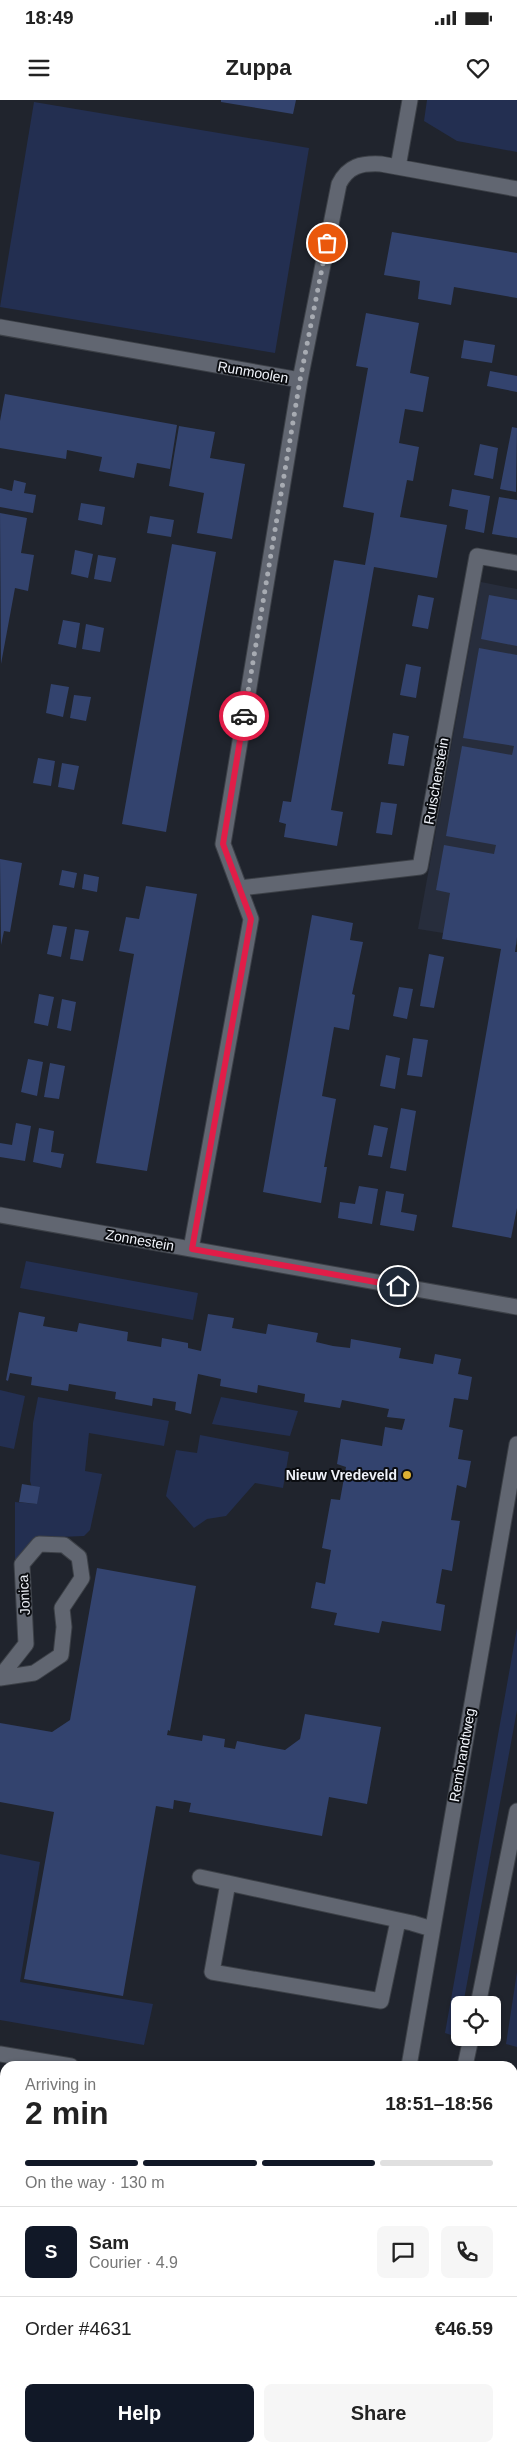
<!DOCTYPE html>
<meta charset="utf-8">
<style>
:root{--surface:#fff;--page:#f6f6f6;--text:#222;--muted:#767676;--line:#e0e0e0;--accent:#111827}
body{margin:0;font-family:Helvetica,sans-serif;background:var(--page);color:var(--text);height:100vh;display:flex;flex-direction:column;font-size:19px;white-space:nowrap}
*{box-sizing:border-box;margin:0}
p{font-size:16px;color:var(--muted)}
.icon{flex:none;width:28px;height:28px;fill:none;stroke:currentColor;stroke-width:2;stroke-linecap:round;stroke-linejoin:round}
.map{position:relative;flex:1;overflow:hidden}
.sheet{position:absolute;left:0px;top:1961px;width:518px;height:391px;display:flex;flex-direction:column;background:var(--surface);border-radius:15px 15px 0 0;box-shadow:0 1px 4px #0004}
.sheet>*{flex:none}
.buttons{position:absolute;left:451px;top:1896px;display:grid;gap:10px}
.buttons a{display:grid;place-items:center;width:50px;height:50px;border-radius:8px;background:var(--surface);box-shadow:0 1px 4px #0004;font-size:25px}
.pin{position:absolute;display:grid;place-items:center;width:42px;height:42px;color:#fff;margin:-21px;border:2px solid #fff;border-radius:50%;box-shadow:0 1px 5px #0007}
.courier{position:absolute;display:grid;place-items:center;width:50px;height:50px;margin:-25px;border:4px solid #e11d48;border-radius:50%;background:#fff;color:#222;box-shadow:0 1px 6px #0007}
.headline em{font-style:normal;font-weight:800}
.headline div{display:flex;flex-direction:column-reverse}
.headline{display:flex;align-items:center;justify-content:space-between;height:85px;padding:0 25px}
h1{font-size:32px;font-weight:800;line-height:38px}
.bar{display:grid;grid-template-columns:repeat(4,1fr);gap:8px 5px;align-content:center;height:60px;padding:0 25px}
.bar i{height:6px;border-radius:4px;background:var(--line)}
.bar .selected{background:var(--accent)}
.bar p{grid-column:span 4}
.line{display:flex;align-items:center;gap:12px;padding:0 25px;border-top:1px solid var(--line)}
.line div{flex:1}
.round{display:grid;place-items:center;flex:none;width:52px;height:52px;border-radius:8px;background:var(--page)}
.cta{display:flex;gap:10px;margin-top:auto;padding:10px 25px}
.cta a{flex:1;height:58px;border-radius:8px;background:var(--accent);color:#fff;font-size:20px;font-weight:800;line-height:58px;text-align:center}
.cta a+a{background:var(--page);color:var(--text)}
.status{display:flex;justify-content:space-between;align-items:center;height:35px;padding:0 25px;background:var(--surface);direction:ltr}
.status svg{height:14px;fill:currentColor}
header{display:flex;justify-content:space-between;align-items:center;height:65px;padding:0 25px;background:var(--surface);font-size:22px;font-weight:800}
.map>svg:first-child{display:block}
</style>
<div class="status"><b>18:49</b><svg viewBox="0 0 49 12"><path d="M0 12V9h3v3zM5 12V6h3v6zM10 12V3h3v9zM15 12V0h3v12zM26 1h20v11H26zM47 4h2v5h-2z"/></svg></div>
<header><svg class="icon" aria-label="menu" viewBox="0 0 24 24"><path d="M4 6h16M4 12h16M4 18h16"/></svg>Zuppa<svg class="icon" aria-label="heart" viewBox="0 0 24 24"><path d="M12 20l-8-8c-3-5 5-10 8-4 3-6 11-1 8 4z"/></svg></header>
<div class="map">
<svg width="517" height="2352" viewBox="0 0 517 2352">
<rect width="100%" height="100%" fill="#20242d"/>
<!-- built -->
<path fill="#272d3c" d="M481,482L517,489V845L418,829Z"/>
<!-- green -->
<path fill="#232f51" d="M427,0H517V52L457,41L424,21Z
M34,2L309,48L275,253L0,207Z
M26,1161L198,1193L193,1220L20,1188Z
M0,1290L25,1296L14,1349L0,1346Z
M38,1297L169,1321L164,1346L89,1333L85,1371L102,1374L90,1430L84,1436L34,1438L15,1461V1402L37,1404L30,1381L33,1323Z
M221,1297L298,1311L290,1336L212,1324Z
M200,1335L289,1352L283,1388L255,1383L226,1416L207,1419L194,1428L166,1396L176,1350L197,1353Z
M517,1528V1610L463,1905H460L457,1937L445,1933Z
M0,1754L40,1762L20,1882L153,1904L144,1945L0,1920Z
M517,1872V1947L506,1944Z"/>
<!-- building -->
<path fill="#33436e" d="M221,0H296L293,14L221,2Z
M392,132L517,153V198L454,187L451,205L418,199L420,181L384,175Z
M366,213L419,223L410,273L429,277L423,312L405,309L399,343L419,347L413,381L407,380L400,417L447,425L437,478L374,467L331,710L343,712L337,746L284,737L286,724L279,722L283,701L291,702L334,460L365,465L371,432L374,413L343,407L368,268L356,266Z
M464,240L495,245L492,263L461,258Z
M490,271L517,276V292L487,286Z
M5,294L177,325L170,369L137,363L134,378L99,371L102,357L67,350L66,359L0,348V321Z
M179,326L215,332L210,358L245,364L232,439L197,433L204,393L169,386Z
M512,327L517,328L516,392L500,389Z
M480,344L498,348L493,379L474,375Z
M14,380L26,383L24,393L36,395L33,413L0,407V388L12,391Z
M452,389L490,396L484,433L465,429L468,410L449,406Z
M499,397L517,400V438L492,434Z
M81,403L105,407L102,425L78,420Z
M0,413L27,418L21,453L34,455L28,491L15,488L1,564Z
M150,416L174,420L171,437L147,433Z
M172,444L216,452L166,732L122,724Z
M75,450L93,454L88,478L71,474Z
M98,455L116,458L111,482L94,479Z
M418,495L434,498L428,529L412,526Z
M489,495L517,500V546L481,539Z
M63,520L80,523L76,548L58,544Z
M86,524L104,528L100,552L82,549Z
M479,548L517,555V837L515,852H517V1108L511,1138L452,1127L501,849L442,839L450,793L436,790L444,745L494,754L496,745L446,736L462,646L512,655L514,646L463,638Z
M406,564L421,567L416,598L400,595Z
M51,584L69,587L63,617L46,613Z
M74,595L91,597L86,621L70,618Z
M393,633L409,636L404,666L388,664Z
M38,658L55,661L51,686L33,683Z
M62,663L79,666L74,690L58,687Z
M381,702L397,704L392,735L376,733Z
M0,759L22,763L10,832L4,831L1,845Z
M62,770L77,773L74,788L59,785Z
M84,774L99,777L97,792L82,789Z
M146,786L197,794L147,1071L96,1063L134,854L119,851L126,817L139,819Z
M312,815L353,823L350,840L363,842L352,894L355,895L349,930L334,927L322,996L336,999L324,1067H327L321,1103L263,1092Z
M53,825L67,827L61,857L47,854Z
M75,829L89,831L83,861L70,859Z
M429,854L444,857L434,908L420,906Z
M399,887L413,889L407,919L393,916Z
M39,894L54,897L48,926L34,923Z
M62,899L76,902L71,931L57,928Z
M413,938L428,940L422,977L407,975Z
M386,955L400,958L395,989L380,986Z
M28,959L43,962L37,996L21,992Z
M50,963L65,966L59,999L44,997Z
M401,1008L416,1011L406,1071L390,1068Z
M16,1023L31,1026L25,1061L0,1057V1043L12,1045Z
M374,1025L388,1028L382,1057L368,1055Z
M39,1028L54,1031L51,1052L64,1054L61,1068L33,1062Z
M359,1086L378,1089L372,1124L338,1118L340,1102L355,1104Z
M386,1091L404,1094L401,1112L417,1115L414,1131L380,1125Z
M19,1212L45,1217L43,1226L77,1232L79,1223L128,1232L127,1241L161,1247L162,1238L188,1243V1248L201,1251L208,1214L234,1218L232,1228L266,1234L268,1224L318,1233L316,1242L333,1246L350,1248L351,1239L401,1248L399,1258L433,1264L435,1254L461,1259L458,1274L472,1277L468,1300L454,1298L449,1327L463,1330L458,1359L471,1361L466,1388L457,1385L451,1420L460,1421L452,1471L442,1469L436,1503L445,1505L441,1531L382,1521L379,1533L334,1525L337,1513L311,1508L316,1482L325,1484L331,1450L322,1448L331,1399L340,1400L346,1367L337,1364L341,1339L382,1346L385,1327L402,1330L405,1319L387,1317L389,1309L342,1300L340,1308L304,1302L305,1294L258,1285L257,1293L220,1286L221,1279L198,1274L191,1314L175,1310L176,1302L153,1298L152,1306L115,1299L116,1292L69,1284L68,1291L31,1285L32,1277L10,1273L8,1281L6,1280Z
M22,1384L40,1387L37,1404L19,1402Z
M97,1468L196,1486L170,1631L168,1630L167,1635L202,1641L203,1635L225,1639L224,1647L235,1649L237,1641L285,1650L300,1639L305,1614L381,1627L367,1704L329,1697L322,1736L189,1712L191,1703L174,1700L173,1709L156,1706L123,1896L24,1879L54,1712L0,1702V1623L52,1632L70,1620Z
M0,2036L5,2037L3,2057H0Z
M56,2348H107L106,2352H56Z
M245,2348H295L294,2352H244Z"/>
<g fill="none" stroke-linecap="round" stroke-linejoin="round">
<!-- minor casing -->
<g stroke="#3c4047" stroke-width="17">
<path id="minor" d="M398,67L410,0
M0,227L300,280L339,84C348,66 361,63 381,64L517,89
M240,788L420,767L477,456L517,463
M0,1115L517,1207
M191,1149L251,819L223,744L300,280
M0,1577L26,1544L22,1464L39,1444L64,1445L79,1457L82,1478L62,1508L64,1527L61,1555L34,1573L0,1578
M200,1777L228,1783
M398,1821L381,1901L212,1872L228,1783L412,1823L432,1829
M478,1905L517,1711
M0,1954L71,1966
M409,1966L517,1344
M465,1966L471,1938
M512,2058L517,2032
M0,2295L5,2266
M342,2352V2348
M400,2352L401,2348
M462,2352V2348"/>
</g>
<!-- minor -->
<use href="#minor" stroke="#616671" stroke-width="15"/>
</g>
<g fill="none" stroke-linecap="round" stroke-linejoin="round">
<!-- done -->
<path stroke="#a7abb2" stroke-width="5" stroke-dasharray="0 9" d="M244,616L300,280L327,143"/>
<!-- route -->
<path stroke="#e11d48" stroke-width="6" d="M244,616L223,744L251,819L192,1149L398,1186"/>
</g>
<!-- markers -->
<circle fill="#deb133" stroke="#0b0d11" stroke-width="2" cx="407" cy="1375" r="5"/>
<g text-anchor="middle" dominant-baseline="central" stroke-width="4" stroke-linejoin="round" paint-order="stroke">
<!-- street labels -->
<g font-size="14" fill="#f0f3fa" stroke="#0b0d11">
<text transform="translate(253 272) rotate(10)">Runmoolen</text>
<text transform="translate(436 681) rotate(-80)">Ruischenstein</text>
<text transform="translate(140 1140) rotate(10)">Zonnestein</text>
<text transform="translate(24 1495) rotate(-93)">Jonica</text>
<text transform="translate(462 1655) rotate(-80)">Rembrandtweg</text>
</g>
<!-- poi labels -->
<g font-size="14" font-weight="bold" fill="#f0f3fa" stroke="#0b0d11" text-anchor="end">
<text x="397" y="1375">Nieuw Vredeveld</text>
</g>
</g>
</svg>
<div class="buttons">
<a><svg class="icon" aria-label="locate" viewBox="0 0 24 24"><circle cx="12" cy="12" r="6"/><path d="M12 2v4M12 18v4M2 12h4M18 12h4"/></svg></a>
</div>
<div class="pin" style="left:327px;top:143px;background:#ea580c"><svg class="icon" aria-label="bag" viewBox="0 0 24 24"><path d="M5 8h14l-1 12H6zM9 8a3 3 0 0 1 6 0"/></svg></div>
<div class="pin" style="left:398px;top:1186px;background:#1f2937"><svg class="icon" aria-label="home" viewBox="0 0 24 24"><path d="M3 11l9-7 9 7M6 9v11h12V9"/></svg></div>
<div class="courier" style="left:244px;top:616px"><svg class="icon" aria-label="car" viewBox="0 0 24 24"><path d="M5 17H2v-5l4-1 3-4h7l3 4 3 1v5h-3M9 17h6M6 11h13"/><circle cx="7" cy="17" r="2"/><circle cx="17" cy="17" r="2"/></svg></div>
<section class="sheet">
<div class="headline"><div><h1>2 min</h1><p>Arriving in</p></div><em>18:51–18:56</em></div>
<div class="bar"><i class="selected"></i><i class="selected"></i><i class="selected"></i><i></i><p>On the way · 130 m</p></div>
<div class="line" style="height:90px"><b class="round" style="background:var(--accent);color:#fff">S</b><div><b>Sam</b><p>Courier · 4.9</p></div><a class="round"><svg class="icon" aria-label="chat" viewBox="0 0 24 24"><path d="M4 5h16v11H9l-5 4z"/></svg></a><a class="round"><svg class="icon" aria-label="phone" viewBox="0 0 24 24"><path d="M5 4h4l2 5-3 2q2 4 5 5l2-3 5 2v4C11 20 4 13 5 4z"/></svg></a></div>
<div class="line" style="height:65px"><div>Order #4631</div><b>€46.59</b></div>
<div class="cta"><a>Help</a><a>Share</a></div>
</section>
</div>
